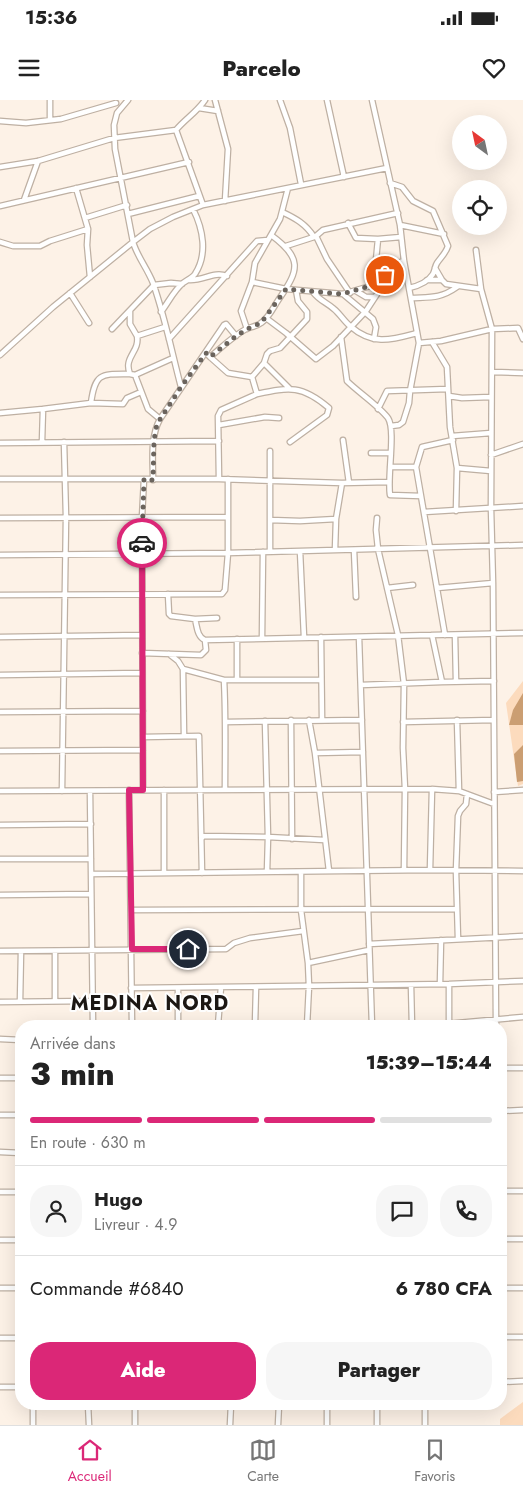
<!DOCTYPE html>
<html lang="fr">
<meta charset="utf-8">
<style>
:root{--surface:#fff;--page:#f6f6f6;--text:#222;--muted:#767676;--line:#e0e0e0;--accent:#db2777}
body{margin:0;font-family:Jost,sans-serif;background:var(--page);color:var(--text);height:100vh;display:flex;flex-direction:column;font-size:19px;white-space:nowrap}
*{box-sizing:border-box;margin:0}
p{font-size:16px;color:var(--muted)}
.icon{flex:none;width:28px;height:28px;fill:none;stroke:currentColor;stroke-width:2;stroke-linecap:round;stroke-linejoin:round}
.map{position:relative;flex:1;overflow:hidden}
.panel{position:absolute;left:15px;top:920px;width:492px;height:390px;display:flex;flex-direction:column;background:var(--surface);border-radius:20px;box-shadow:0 5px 20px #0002}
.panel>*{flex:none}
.needle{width:32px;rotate:327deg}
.tools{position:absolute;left:452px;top:15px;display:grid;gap:10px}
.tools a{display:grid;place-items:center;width:55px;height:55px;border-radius:50%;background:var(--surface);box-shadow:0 5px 20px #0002;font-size:25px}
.pin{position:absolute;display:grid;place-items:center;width:42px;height:42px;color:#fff;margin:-21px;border:2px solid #fff;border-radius:50%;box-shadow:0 1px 5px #0007}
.courier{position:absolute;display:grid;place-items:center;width:50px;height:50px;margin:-25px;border:4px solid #db2777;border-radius:50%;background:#fff;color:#222;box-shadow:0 1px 6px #0007}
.summary em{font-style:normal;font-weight:800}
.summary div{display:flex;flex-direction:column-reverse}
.summary{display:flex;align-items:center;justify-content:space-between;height:85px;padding:0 15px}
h1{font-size:32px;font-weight:800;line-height:38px}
.bar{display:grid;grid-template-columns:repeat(4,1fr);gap:8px 5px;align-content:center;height:60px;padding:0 15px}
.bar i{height:6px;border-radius:4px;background:var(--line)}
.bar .active{background:var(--accent)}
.bar p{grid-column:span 4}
.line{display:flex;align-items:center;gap:12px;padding:0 15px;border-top:1px solid var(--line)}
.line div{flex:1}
.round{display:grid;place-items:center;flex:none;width:52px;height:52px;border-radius:20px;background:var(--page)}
.action{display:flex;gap:10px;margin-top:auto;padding:10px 15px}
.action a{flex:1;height:58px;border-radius:20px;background:var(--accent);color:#fff;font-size:20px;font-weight:800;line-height:58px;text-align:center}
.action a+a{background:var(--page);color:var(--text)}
.status{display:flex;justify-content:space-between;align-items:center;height:35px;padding:0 25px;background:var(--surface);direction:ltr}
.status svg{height:14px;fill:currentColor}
header{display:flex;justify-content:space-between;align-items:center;height:65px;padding:0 15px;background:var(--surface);font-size:22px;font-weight:800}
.tab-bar{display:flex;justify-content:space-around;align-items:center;height:70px;border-top:1px solid var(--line);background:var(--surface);font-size:14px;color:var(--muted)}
.tab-bar a{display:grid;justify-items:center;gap:2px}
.tab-bar .active{color:var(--accent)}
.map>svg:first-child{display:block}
</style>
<div class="status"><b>15:36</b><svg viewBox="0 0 49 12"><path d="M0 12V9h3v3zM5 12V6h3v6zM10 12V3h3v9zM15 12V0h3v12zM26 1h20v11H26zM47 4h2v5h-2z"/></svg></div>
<header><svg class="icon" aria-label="menu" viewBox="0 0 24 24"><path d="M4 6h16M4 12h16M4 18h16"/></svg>Parcelo<svg class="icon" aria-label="heart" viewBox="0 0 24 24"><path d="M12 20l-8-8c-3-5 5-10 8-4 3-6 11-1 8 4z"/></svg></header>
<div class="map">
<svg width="523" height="1325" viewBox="0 0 523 1325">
<rect width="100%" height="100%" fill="#fdf2e7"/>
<!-- green -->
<path fill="#fcdbbd" d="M523,581V684L518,686L506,603Z
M523,1302V1325H500V1319Z"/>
<!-- water -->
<path fill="#cb9e72" d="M523,593V625H509L513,610Z
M523,645V681L517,682L514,654Z"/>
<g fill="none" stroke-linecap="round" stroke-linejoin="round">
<!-- street casing -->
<g stroke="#beb0a3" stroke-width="7">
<path id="street" d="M128,0L117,13L114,25L115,49L133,142C137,156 147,168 153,183C165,217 172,253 181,287
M215,0L228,49L225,101
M280,0L290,28L301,84
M327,0L344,77
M372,0L400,125L404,161L419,243L410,291L409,303L403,322L399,325L391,326
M199,8L218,11
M50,20V0
M0,21L26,23L61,19L116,3
M176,30L203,105
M0,67L38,61L114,38L176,30C185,19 197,12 205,0
M390,83L402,87L413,101L433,111L448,146C446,153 441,157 437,163C435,166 435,170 433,174C428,182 418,186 409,188
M288,88L280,119L255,163L252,182L286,189L343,194L384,182
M24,100L38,61
M0,106L189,62
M282,112C295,118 306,124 314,137L316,136L327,159L350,193
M128,114L199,96
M85,118L127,105
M348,123L356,138L378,139
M400,125L444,134
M88,129L87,145L90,177
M316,136L323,130L398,113
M0,142L13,146H40L50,141L88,129L76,88
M286,146L314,137
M476,150L481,189L492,229L491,408L493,483L496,926
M435,168L442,180L446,184L481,189
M189,180C204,181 213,171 227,176
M383,180L376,160L378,139L401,137
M427,180H442
M356,191L366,197H374
M313,192C320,201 326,202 334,209C340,214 344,221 350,226C373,246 391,240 417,233
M70,193L89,223
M343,194L373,219L376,227L374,239
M411,198C430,197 440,199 457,187
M130,211V224L137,236L165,227
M161,212C168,203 174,190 183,183C187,180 192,178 195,174C208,154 203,129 193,109
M266,218L286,233L316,259L333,246L366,211L383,185L387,166L404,161
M112,229L154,185L171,183L182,184
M247,229L241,211L252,182
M137,236C140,252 123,257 130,274L135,275L148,309L160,319
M341,237L347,281C358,292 379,306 388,318C396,330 387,377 390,395L421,396
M169,239L257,141L268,140
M432,242L447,267L450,327L457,368L456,411
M419,243L441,241L492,229L518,228L523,239
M206,253L210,257C221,248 233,236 246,229C251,227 257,226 261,223C269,218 274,206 279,199C300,169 302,158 271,135
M0,255L53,207L133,142L150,129L173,117L203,105L387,68
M210,257L228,273L252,277
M264,263L289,288
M493,272L523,273
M135,275L173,258
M252,277L264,263L267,254L270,251L280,248L307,219V212L298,201L296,190
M257,294C290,287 302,285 329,308L327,315L290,342
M449,296L462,298L491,297
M91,303C95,272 102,274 130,274
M378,309L387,291L448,289
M0,313L43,309
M219,325L265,317L279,318
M452,336L491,333
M343,340L349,383
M42,342L43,309L91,303L123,304L127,298L141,292
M0,343L219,341
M270,351V452
M371,353H390
M491,355L523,344
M390,367H416
M457,368L491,371
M0,379H219L342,383L389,382
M219,379L218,316L221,310L257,294L252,277
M153,380C153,361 150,337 160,319L224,225L226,224L236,236
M424,412L523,406
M0,418L228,417
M377,418L376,430L378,449L398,535L404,584L403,648L405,689L404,770
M270,420L300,421L336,419
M335,450L336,419L342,383
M354,450L356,497
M300,451L304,537
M0,455L228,453L523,445
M387,488L413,485
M437,488L493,483
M168,494L169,514L171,516L195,519C197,526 197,537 205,540L523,533
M0,495L222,494L225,490L228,453V379
M195,519L217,518
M432,535L442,582
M445,535L416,367L422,347L453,340
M455,535L456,581
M0,537L142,535
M321,537L322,619
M359,537L372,926
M262,538L263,452
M237,539V580
M142,553L201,555L206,550L205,540
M169,554L178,561L183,569L184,636
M183,569L224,580H321
M0,575L142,573
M224,580C226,617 225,653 225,690
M361,585L442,582L494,581
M0,612L143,611
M291,620L292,739
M309,620L315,653L329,771
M457,620L459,691
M265,621L268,737L267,772
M226,622L362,620
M403,622L494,620
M143,637L199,636L202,773
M0,651L143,650
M315,653L363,652
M129,690L132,926
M143,690L142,417L144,379
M164,690V773
M0,691L432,689L459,691L494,704
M62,691L66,417L64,342
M90,691L93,926
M494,692L523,690
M0,725L91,724
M202,738L203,736L268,737L324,740
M0,759H91
M430,770L432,689
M301,772V810L308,863L309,886L307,926
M91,774L430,770L523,771
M0,795L91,794
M131,810L457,809
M458,839L456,771L458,716L460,711L466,704L467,694
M369,844L523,836
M0,851L226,849L234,843L250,838L303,831
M55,851V901
M308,863L369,850
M440,884L441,840
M411,885L412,926
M131,888L449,884L523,881
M178,888V926
M0,902L92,901
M20,902L21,851
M218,925L221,887
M255,925L256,887
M449,925V884
M178,926L372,924
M424,926L523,917
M0,939L21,940
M501,968H523
M0,978H21
M501,1011L523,1010
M0,1015H21
M0,1052L21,1053
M501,1091H523
M0,1092H21
M501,1139H523
M0,1140H21
M0,1188H21
M501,1188H523
M501,1237H523
M0,1238H21
M501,1282L523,1281
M0,1287H21
M88,1304L89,1325
M327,1304V1325
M33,1325V1304
M135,1325V1304
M230,1325L231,1304
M278,1325L279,1304
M377,1325V1304
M425,1325V1304"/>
</g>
<!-- street -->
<use href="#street" stroke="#fff" stroke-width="4.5"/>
</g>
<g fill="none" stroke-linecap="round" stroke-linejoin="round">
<!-- done -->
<path stroke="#6b645d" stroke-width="5" stroke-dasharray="0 9" d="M142,443L144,379L153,380L154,340L157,324L181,287L206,253L210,257L236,236L247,229L261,223L286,189L342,194L384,182L385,175"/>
<!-- route -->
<path stroke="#db2777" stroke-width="6" d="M142,443L143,690H129L132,849H188"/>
</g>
<g text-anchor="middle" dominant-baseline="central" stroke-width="4" stroke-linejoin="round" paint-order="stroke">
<!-- district labels -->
<g font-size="20" font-weight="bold" letter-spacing="1" fill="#1c1713" stroke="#fff">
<text x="150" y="903">MEDINA NORD</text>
</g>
</g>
</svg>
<div class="tools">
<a><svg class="needle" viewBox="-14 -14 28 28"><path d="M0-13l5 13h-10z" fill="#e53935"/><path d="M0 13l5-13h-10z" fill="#767676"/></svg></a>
<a><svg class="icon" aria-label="locate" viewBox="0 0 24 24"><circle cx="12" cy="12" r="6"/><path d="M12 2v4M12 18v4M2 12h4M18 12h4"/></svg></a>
</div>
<div class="pin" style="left:385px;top:175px;background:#ea580c"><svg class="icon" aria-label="bag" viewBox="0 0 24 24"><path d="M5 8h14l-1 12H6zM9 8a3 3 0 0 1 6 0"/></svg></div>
<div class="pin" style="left:188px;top:849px;background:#1f2937"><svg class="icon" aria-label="home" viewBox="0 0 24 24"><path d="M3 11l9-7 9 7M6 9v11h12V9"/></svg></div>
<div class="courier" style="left:142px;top:443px"><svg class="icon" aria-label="car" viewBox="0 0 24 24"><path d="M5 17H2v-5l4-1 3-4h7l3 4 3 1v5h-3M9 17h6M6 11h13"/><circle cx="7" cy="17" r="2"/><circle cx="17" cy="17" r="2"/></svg></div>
<section class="panel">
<div class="summary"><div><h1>3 min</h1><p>Arrivée dans</p></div><em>15:39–15:44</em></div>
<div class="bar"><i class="active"></i><i class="active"></i><i class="active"></i><i></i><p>En route · 630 m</p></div>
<div class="line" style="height:90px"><a class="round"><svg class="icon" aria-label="person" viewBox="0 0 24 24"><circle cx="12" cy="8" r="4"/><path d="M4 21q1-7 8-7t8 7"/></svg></a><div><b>Hugo</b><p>Livreur · 4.9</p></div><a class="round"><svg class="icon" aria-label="chat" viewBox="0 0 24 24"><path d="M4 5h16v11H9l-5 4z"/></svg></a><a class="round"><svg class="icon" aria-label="phone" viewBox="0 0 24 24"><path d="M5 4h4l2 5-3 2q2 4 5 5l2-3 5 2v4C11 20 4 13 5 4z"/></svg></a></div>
<div class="line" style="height:65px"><div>Commande #6840</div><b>6 780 CFA</b></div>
<div class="action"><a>Aide</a><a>Partager</a></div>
</section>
</div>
<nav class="tab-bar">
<a class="active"><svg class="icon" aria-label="home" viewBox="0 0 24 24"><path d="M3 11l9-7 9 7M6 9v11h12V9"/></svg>Accueil</a>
<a><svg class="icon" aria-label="map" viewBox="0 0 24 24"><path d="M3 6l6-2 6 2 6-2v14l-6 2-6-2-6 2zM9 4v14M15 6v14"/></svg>Carte</a>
<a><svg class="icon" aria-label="saved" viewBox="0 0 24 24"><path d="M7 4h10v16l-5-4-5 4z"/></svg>Favoris</a>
</nav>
